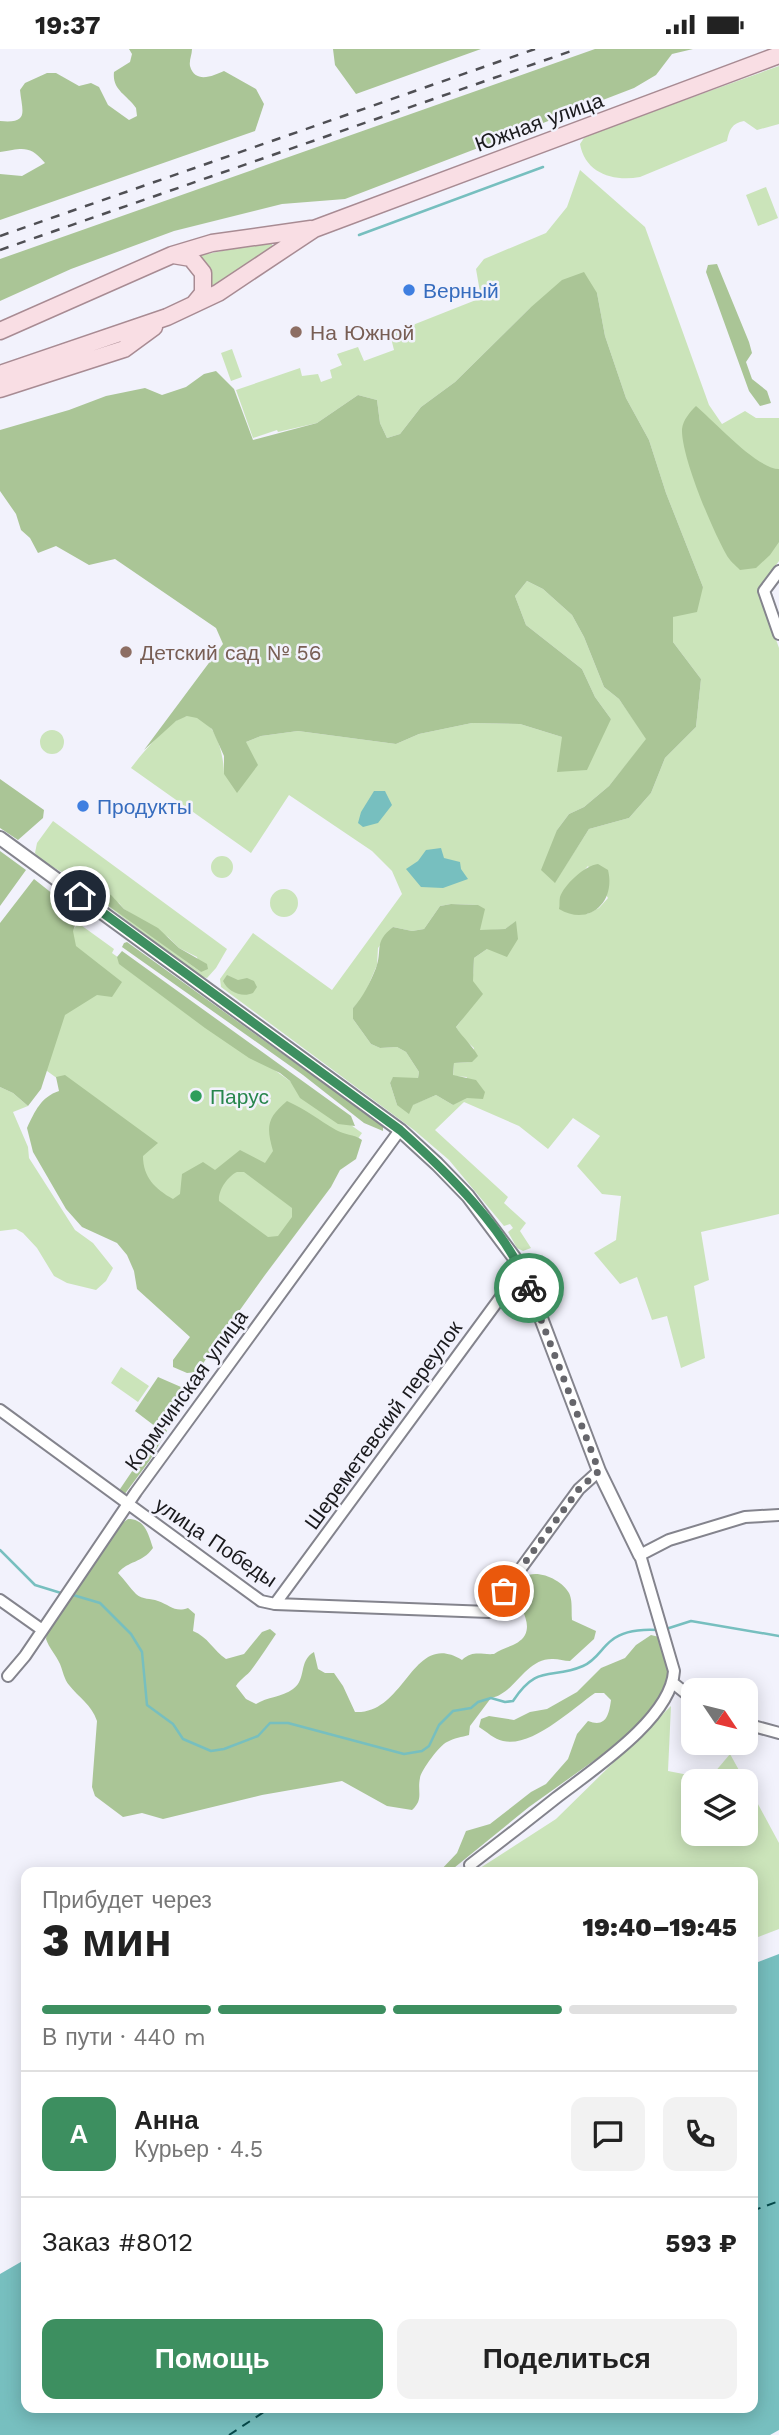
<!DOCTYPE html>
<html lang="ru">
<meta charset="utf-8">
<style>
:root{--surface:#fff;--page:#f2f2f2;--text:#222;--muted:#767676;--line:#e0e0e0;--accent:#3d8f60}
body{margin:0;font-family:"Work Sans",sans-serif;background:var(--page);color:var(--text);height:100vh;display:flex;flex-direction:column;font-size:26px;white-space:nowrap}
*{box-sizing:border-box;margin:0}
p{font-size:23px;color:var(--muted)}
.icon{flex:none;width:38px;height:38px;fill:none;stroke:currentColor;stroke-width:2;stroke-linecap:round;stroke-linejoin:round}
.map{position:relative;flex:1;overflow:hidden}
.drawer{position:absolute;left:21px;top:1818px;width:737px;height:546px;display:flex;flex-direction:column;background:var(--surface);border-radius:14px;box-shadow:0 4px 18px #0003}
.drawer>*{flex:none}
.needle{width:46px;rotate:125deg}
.fabs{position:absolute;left:681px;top:1629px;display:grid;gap:14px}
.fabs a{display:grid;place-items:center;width:77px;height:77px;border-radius:14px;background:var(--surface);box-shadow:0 4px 18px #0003;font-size:35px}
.pin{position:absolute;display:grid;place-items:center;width:60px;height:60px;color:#fff;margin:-30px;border:4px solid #fff;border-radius:50%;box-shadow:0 2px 7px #0007}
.courier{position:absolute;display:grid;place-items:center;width:70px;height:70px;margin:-35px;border:5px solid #3d8f60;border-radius:50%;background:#fff;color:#222;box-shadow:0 2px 9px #0007}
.headline em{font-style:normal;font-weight:800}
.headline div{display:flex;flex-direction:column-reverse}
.headline{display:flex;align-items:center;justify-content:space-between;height:119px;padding:0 21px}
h1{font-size:46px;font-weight:800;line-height:52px}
.bar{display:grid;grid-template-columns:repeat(4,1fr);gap:10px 7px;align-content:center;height:84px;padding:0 21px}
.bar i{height:9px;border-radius:5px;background:var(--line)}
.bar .active{background:var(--accent)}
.bar p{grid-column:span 4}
.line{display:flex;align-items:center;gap:18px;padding:0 21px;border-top:2px solid var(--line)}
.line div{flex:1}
.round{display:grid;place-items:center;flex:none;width:74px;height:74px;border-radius:14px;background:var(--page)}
.button{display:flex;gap:14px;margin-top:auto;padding:14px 21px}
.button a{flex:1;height:80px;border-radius:14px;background:var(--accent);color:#fff;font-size:28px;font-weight:800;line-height:80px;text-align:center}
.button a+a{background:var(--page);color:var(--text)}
.status{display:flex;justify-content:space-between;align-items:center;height:49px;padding:0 35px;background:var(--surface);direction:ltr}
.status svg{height:19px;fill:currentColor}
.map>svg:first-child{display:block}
</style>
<div class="status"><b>19:37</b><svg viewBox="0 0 49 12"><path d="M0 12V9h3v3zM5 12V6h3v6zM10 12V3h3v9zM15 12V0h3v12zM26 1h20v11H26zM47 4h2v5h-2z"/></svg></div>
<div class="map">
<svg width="779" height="2386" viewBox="0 0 779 2386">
<rect width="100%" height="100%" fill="#f2f2fc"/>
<!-- green -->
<path fill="#cbe4ba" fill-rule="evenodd" d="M779,17V75L757,81L744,72C732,74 729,81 727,92L640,128C613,133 585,124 580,95L584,89L601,81Z
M580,121L645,178L709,356L722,375L745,362L756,369H779V512L758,540L779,599V1165L701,1183L709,1231L694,1237L705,1309L681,1319L667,1267L652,1271L637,1228L620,1235L594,1204L616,1191L621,1147L602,1145L577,1117L600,1087L573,1069L548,1100L519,1077L464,1053L435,1081L508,1148L504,1154L526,1174L520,1182L531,1199L523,1202L517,1199L508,1183L513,1179L510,1175L504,1177L449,1111L414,1081L221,938L220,930L253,884L332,941L402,845L392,822L372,802L289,746L251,804L131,719C141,706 171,669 187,667C215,664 224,706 224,725L246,693L261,687L298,682L396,695L419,685L472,674L520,675L562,688L611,670L595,648L582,620L526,576L515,547L527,532L543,540L572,566L584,588L604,638L619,650L647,690L609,737L584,758L569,765L557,781L555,833L589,780L629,769L651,744L665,709L696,678L701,630L673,593V568L703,538L666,444L649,391L626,349L605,287L597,244L530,259L455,333L421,358L400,385L387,389L380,374L377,351L358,346L317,374L278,383L277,381L253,389L236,341L300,319L302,327L318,325L321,333L332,329L330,321L342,316L337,305L358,298L364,312L394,301L390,285L481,249L476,220L484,210L546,184L567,158ZM588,817L608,849L599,859L587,865L561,847ZM451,855L478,856L480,882L505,880L515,873L487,900L474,909C473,931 472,962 456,978L463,989L474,999L471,1013L454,1014L453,1027L467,1028L453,1056L436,1046L412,1056H397L390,1034L393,1029H418L419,1023L406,1003L397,998L380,999L371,995L353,970V959L363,949L377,916L378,899L393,878L412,882L424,880L440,857Z
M766,138L778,169L758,177L746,146Z
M268,193L272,195L273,199L210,242L197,207Z
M232,300L242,328L231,332L221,304Z
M40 693a12 12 0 1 1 24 0a12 12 0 1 1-24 0Z
M53,772L227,900L216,919L207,929L199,927L69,827L40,811L35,804L37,794ZM96,846L119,854L124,860L168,888L179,899L197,908L201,923Z
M211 818a11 11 0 1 1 22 0a11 11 0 1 1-22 0Z
M270 854a14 14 0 1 1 28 0a14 14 0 1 1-28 0Z
M78,874L114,900L112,904L362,1084L263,1222L123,1122L144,1092L29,1009L65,892Z
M0,1038L13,1044L28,1057L13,1063L28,1098L29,1109L75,1181L93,1194L113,1219L106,1232L96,1241L67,1234L54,1227L37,1199L23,1184L16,1180L0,1182Z
M121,1318L149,1337L138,1353L111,1334Z
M671,1657L668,1722L709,1730L730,1705L745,1732H693V1785H746V1733L779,1794V1880L753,1890L752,1824H481L477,1821L556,1770Z"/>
<!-- forest -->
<path fill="#aac596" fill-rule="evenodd" d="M129,0H192C192,6 189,11 190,17C195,35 213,27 224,22L256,40L264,55L255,82L0,171V125L22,127L45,114C29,95 22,100 0,103V72C30,75 22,62 20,41L25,34L47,24H56L79,37L91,34L99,38L108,56L129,71L137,67L136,59C126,45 112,41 114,23L130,13L132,5Z
M333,0H481L356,45L335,16Z
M595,0H693L672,5L656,26L634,39L345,150L282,155L174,182L71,220L0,252V210Z
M717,215L749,293L752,304L746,313L752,330L767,342L771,354L760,357L749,342L706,223L708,216Z
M584,223L597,244L605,287L626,349L649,391L666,444L703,538L697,563L673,568V593L701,630L696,678L665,709L651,744L629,769L589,780L555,834L541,821L557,781L569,765L584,758L609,737L646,690L619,650L604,638L584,588L572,566L543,540L527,532L515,547L526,576L582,620L595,648L611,670L587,721L557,723L562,688L520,675L472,674L419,685L396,695L298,682L261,687L246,693L258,716L237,744L224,725V707L212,680L197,669L187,667L176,672L144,701L223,595L216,579L115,510L89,516L56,497L38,504L30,489L21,481L16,465L0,442V381L69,361L106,347L145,339L162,346L186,338L204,325L216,322L234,340L253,391L317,374L358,346L377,351L380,374L387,389L400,385L421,358L455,333L530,259L562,231Z
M696,357C714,372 757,420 779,420V493L770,506L756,519L740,521C735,516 729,511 726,505C712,480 681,407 682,380C683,371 690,363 696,357Z
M0,730L44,761L43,769L18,791L0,779Z
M0,802L26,821L0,857Z
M598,815L608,821C616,853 589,878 559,860C560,856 559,852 560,848C564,836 585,816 598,815Z
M34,830L68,857L78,868L73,882L76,897L122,933L112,948L97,946L65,966L41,1040L28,1057L13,1044L0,1038V874Z
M97,840L111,846L124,860L158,879L179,899L207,915L208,920L201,923L106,855L96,846Z
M451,855L478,856L485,860L480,881L505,880L516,872L518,890L507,908L487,900L474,909L473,932L483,945L456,978C463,989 472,996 478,1007L472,1013L454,1014L453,1026L476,1031L485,1043L483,1050L467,1049L453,1056L436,1046L413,1056L409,1065L397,1056L390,1034L393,1028L418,1029L419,1023L406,1003L397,998L380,999L371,995L353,970V959C363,948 370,934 376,919C383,900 373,894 393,878L412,882L424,880L440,857Z
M127,893L383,1077V1082L364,1074L303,1026L122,898L124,894Z
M122,902L351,1067L355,1077L338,1075L300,1049L290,1032L280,1024L249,1009L205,979L119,915L117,908Z
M227,926L238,931L247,929L254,932L257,938L253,944C242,949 228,943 223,932Z
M65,1026L158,1094L143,1107C143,1128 155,1140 173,1150L180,1145L182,1125L203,1113L215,1121L240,1101L265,1114L273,1102C266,1077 267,1069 287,1052C305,1060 319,1071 336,1081C344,1086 354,1085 362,1091L356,1110L340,1121L331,1138L265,1226L212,1300L198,1323L187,1324L173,1318V1311L190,1288L137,1240L134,1222L127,1206L117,1194L82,1178L66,1160L33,1103L27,1079C35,1062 41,1048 59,1042L56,1028ZM237,1123H244L292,1159V1168L278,1187L268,1188L219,1152C218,1141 228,1127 237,1123Z
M158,1328L181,1338L182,1346L161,1374L167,1382L150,1411L124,1446L118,1443L160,1381L135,1362Z
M128,1470C145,1470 148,1484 153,1499C141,1515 129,1511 118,1524C125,1531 130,1539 136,1545C143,1551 150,1549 158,1552C170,1556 175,1564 188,1559L195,1565L193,1582C208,1588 213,1601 226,1610L244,1605L262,1583L270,1580L276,1585C268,1597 260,1609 252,1620C247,1627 240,1630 236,1637L246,1650L256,1655C267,1648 282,1648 293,1640C307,1630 298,1612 314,1603L318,1620L325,1624H334L343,1637L355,1663C406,1666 412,1580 462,1611C473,1601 481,1606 494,1605C503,1598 519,1597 525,1586C533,1570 514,1554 518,1539C523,1513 561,1528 569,1544C573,1552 571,1563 572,1571L596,1582L594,1590L570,1612C564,1612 559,1610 553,1610C525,1609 515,1645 491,1649L470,1677L469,1686C462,1688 454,1689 447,1693C440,1696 421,1721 420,1729C417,1743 424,1750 412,1761L387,1757L342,1732L262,1746L163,1770L142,1764L123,1768L95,1747L92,1738L97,1672C91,1655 79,1649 69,1636C64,1630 63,1622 60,1615C56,1606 49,1599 46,1590C49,1575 60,1555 73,1546L121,1475Z
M651,1586L659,1588L670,1621L666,1638L646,1668L627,1688L529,1758L449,1823H439L457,1804L466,1782L490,1775L531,1743L546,1735L568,1710L577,1685L588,1672C606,1679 609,1666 611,1651L604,1644H595C573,1659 532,1699 503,1692C494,1690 487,1683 479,1678L481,1670L489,1667L514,1671L530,1663L547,1660L577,1643L601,1619L625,1609L636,1596Z"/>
<!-- water -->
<path fill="#77bfbf" d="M374,742H385L392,756L378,774L363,778L358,774L361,763Z
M441,799L444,809L460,813L461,820L468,830L443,839L421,838L406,820L418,812L426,801Z
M779,1905V2381L770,2386H0V2225L26,2210V2359H752L753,1915Z"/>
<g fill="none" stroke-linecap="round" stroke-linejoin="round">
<!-- stream -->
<path stroke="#77bfbf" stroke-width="2.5" d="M359,186L543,118
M0,1501L35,1536L61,1544
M73,1546L100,1554L131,1585L142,1603L147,1656L173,1675L183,1690L211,1702L224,1700L258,1687L270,1674H288L404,1705L422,1702L429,1697L439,1676L453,1662L471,1659L478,1653L491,1649L505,1653L513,1652C538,1614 551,1631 583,1617C597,1611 601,1599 612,1591C624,1581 644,1580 659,1581
M666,1580L691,1572L779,1587"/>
<!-- ferry -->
<path stroke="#064a4b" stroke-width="2" stroke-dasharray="9 7" stroke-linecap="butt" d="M752,2162L779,2152
M229,2386L270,2359"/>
<!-- minor casing -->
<g stroke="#84848d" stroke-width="14">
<path id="minor" d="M779,522L764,542L779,585
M0,1361L261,1552L275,1555L489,1563L579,1440L599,1422
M0,1551L41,1580
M275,1555L522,1219
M8,1627L25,1607L136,1443L400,1081
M673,1634L693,1650
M746,1675L779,1684
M470,1816C499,1794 527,1772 556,1749C592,1721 671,1670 674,1622L640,1506L669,1491L745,1468L779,1466"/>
</g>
<!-- tertiary casing -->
<g stroke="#84848d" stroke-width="16">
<path id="tertiary" d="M0,789L400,1081L437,1115L468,1147L522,1219L599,1422L640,1506"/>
</g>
<!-- primary casing -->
<g stroke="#a88b93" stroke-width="19">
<path id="primary" d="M173,206L191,209L203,224V244L194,255
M0,282L172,206L212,194L311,180
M0,325L167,268L218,244L314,180L779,6
M0,340L124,300L154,278"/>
</g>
<!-- minor -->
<use href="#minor" stroke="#fff" stroke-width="10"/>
<!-- tertiary -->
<use href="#tertiary" stroke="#fff" stroke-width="12"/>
<!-- primary -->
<use href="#primary" stroke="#f9dee4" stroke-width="16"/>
<!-- rail -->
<path stroke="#4f4f54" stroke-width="2.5" stroke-dasharray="9 9" stroke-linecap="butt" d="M0,187L535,0
M0,201L577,0"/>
</g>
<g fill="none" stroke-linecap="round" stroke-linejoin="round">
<!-- done -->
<path stroke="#66666b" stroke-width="7" stroke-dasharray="0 12.6" d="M504,1542L579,1440L599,1422L529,1239"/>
<!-- route -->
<path stroke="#3d8f60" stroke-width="9" d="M80,847L400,1081C447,1123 506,1180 529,1239"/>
</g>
<!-- markers -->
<g fill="#3f7fe0" stroke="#f2f2fc" stroke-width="2.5">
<circle cx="409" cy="241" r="7"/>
<circle cx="83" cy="757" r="7"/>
</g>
<g fill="#8d6e63" stroke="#f2f2fc" stroke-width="2.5">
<circle cx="296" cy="283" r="7"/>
<circle cx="126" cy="603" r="7"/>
</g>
<circle fill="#2e9e5b" stroke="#f2f2fc" stroke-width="2.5" cx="196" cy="1047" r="7"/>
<g text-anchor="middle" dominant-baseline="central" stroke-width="5" stroke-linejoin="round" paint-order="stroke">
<!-- street labels -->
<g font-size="21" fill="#1a1a1d" stroke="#f2f2fc">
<text transform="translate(539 73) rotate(-20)">Южная улица</text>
<text transform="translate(186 1341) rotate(-54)">Кормчинская улица</text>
<text transform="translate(383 1376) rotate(-54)">Шереметевский переулок</text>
<text transform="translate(216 1493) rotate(34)">улица Победы</text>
</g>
<!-- shop labels -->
<g font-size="21" fill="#366cbe" stroke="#f2f2fc" text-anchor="start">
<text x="423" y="241">Верный</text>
<text x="97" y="757">Продукты</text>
</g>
<!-- education labels -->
<g font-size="21" fill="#785e54" stroke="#f2f2fc" text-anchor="start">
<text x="310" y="283">На Южной</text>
<text x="140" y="603">Детский сад № 56</text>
</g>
<!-- leisure labels -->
<g font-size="21" fill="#27864d" stroke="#f2f2fc" text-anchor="start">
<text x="210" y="1047">Парус</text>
</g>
</g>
</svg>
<div class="fabs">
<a><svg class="needle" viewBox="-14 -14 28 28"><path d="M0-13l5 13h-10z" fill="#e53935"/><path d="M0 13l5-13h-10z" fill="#767676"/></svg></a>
<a><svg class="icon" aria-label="layers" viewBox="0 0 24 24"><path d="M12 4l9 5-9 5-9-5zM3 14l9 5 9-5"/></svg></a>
</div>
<div class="pin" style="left:504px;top:1542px;background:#ea580c"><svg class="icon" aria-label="bag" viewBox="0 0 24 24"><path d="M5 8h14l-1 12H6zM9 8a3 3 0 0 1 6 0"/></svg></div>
<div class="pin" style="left:80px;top:847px;background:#1f2937"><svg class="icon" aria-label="home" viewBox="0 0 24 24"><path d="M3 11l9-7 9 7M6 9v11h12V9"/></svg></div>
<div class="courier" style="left:529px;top:1239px"><svg class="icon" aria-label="bike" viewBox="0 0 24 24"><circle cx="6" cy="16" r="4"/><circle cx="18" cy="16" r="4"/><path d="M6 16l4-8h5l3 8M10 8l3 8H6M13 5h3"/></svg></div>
<section class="drawer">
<div class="headline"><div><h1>3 мин</h1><p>Прибудет через</p></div><em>19:40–19:45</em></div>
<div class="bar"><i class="active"></i><i class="active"></i><i class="active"></i><i></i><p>В пути · 440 m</p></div>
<div class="line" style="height:126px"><b class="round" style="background:var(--accent);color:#fff">А</b><div><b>Анна</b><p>Курьер · 4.5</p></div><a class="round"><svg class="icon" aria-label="chat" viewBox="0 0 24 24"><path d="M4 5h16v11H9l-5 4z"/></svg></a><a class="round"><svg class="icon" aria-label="phone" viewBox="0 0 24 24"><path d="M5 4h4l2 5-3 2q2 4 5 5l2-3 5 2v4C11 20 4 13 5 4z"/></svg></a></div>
<div class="line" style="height:91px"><div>Заказ #8012</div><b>593 ₽</b></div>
<div class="button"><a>Помощь</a><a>Поделиться</a></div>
</section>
</div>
